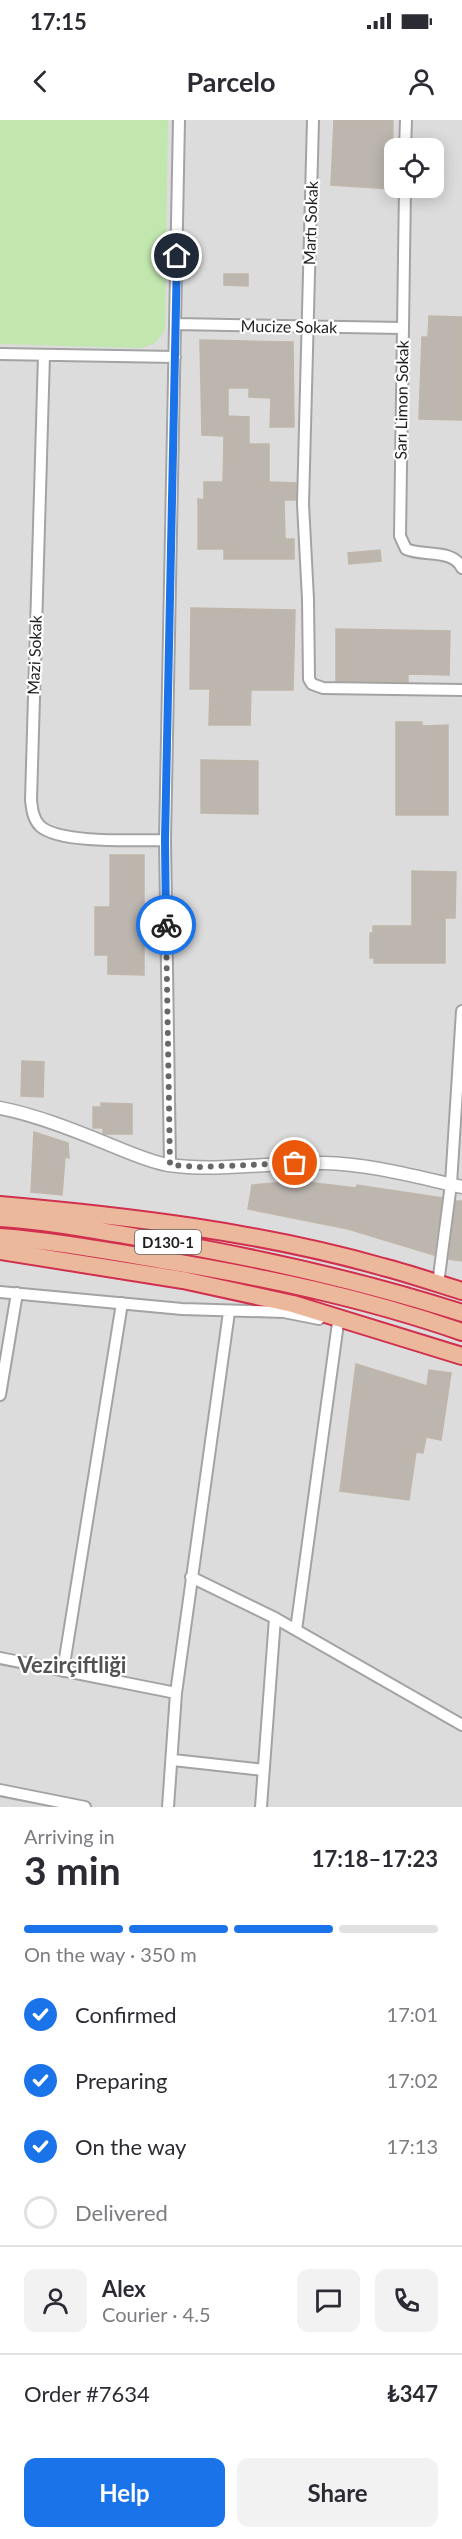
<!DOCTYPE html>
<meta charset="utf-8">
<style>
:root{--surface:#fff;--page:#f2f2f3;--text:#2b2b33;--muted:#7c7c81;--line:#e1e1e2;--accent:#1a73e8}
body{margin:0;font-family:Lato,sans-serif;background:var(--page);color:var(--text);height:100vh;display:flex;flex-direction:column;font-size:22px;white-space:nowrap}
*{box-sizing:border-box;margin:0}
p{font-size:20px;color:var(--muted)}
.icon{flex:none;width:33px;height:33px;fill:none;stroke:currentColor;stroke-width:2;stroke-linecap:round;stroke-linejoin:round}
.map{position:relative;height:1687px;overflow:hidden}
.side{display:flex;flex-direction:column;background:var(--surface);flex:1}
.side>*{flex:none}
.buttons{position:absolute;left:384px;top:18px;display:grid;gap:12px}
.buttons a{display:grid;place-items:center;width:60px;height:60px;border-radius:12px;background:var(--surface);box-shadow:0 3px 15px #0003;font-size:30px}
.pin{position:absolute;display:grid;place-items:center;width:51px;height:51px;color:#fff;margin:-26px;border:3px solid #fff;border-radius:50%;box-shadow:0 2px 6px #0007}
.courier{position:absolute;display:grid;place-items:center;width:60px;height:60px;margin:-30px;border:4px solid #1a73e8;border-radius:50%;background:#fff;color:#222;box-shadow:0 2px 8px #0007}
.summary em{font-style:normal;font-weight:700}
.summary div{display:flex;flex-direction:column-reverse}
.summary{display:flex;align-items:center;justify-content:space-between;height:102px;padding:0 24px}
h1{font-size:39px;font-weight:700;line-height:45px}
.bar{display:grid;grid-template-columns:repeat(4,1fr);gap:9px 6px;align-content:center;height:72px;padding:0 24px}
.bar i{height:8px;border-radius:4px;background:var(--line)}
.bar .active{background:var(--accent)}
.bar p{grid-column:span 4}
.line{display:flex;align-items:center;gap:15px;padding:0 24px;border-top:2px solid var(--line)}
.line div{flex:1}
.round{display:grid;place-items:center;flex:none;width:63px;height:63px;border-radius:12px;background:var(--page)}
ol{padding:0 24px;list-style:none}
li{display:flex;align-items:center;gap:18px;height:66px}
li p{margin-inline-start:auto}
li .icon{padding:6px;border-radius:50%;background:var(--accent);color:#fff;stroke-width:4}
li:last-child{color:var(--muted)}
li i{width:33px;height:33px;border:3px solid var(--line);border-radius:50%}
.cta{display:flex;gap:12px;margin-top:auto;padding:12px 24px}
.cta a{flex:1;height:69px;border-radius:12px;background:var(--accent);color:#fff;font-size:24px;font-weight:700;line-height:69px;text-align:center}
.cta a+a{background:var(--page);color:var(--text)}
.status{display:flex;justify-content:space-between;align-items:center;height:42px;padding:0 30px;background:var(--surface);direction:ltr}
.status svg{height:16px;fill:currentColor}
header{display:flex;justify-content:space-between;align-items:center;height:78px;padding:0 24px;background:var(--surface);font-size:27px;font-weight:700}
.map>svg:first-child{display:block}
</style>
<div class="status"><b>17:15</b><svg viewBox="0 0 49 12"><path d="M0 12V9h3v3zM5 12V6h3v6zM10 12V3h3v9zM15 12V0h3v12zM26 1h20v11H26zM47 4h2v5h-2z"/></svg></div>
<header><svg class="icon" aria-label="back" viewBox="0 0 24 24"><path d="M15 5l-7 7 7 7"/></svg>Parcelo<svg class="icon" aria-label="person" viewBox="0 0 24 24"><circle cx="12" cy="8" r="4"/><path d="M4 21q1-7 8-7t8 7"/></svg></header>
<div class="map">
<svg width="462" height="1687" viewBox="0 0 462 1687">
<rect width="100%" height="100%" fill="#efede6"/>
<!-- residential -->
<path fill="#dddcdc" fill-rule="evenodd" d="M0,0H462V1687H0ZM394,28H434V68H394Z"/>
<!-- grass -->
<path fill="#c1e6ae" d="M0,0H168L165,210L155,223L142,228L0,224Z"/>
<!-- building -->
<path fill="#bcb6af" stroke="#c0b6a9" stroke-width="1.5" d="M334,0H393L392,69L331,65Z
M224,154H248V166L224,165Z
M429,196L462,197V300L419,299L422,217H428Z
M200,220L293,222L294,307H270L271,278L249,277V268H228V296L249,297V324H269V362L296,363V380H284L285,419H294V439H224V429H198V379L204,380V362H223L224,316L202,315Z
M380,430L381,441L349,444L348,433Z
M191,488L295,490L293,570H251L250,605H209L210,569H190Z
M336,509L450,511L449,555L408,554V562L336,561Z
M396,602H422V606L448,605V695H396Z
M201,640L258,641V694L201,693Z
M110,735H144V855L108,854V835H95V787H110Z
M412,751L456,752L455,798H445V843H374V838H370V813H373V806H412Z
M22,941L44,942L43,977L21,976Z
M101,983L132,984V1014H106L103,1013V1008H93V987H101Z
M34,1012L68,1023L69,1038L65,1037L62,1075L31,1072Z
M298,1061L356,1068L357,1065L442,1078L434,1135L348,1109L248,1089L252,1065Z
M456,1081H462V1141L449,1139Z
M356,1244L427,1266L429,1250L451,1253L441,1320L426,1317L423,1333L416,1332L409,1380L340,1371Z"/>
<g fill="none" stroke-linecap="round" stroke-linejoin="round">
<!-- minor casing -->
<g stroke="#a3a3a3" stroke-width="14">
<path id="minor" d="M313,0L303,384L308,479L309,559L312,564L323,568L462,570
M405,28L406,0
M405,68L400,416L406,429C424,437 452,428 462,448
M175,204L402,208
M0,234L175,237
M44,235L31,680C32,689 33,699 40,706C59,724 137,720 165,720
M170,1045L165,720L179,0
M438,1164L451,1064L462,891
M0,1172L182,1189L284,1192L319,1199
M0,1275L17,1173
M191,1457L275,1498L462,1605
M296,1510L338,1203
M0,1538L176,1573
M63,1551L122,1183
M173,1640L264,1650
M0,1670L85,1687
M168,1687L176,1573L229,1192
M261,1687L275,1498"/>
</g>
<!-- tertiary casing -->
<g stroke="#a3a3a3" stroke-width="15">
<path id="tertiary" d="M0,988C36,995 74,1010 108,1024C128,1032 147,1041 168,1045C219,1052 272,1042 323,1043C371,1044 416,1057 462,1067"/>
</g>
<!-- trunk casing -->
<g stroke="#d12f4e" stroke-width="20">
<path id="trunk" d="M0,1085C127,1096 260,1112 383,1147C410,1154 436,1163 462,1171
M0,1098C49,1101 100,1111 148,1119C255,1137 359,1160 462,1193
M0,1117C54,1121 108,1131 162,1140C263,1157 365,1178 462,1212
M0,1131L183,1160L293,1184L462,1236"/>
</g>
<!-- minor -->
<use href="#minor" stroke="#fff" stroke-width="10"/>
<!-- tertiary -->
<use href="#tertiary" stroke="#fff" stroke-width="12"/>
<!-- trunk -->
<use href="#trunk" stroke="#ecb89c" stroke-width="16"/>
</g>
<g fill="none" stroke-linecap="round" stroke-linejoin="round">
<!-- done -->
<path stroke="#686765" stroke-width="6" stroke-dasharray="0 10.8" d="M166,805L170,1045L200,1047L295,1043"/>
<!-- route -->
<path stroke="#1a73e8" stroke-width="8" d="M166,805L165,720L177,136"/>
</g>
<g text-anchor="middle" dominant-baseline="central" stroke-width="4.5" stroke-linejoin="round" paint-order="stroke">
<!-- shield labels -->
<rect fill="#fff" stroke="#626262" stroke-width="1.5" x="135" y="1110" width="66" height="24" rx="4.5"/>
<g font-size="15" font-weight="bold" fill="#1f1f1f">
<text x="168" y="1122">D130-1</text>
</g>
<!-- street labels -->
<g font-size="16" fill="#1f1f1f" stroke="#fff">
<text transform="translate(310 103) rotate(-88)">Martı Sokak</text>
<text transform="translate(289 206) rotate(1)">Mucize Sokak</text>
<text transform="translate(401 280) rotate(-89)">Sarı Limon Sokak</text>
<text transform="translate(34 535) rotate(-88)">Mazi Sokak</text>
</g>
<!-- district labels -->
<g font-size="22" font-weight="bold" fill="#525252" stroke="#fff">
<text x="72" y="1544">Vezirçiftliği</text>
</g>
</g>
</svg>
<div class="buttons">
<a><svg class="icon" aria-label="locate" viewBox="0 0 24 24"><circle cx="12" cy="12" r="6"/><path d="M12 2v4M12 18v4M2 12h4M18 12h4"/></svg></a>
</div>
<div class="pin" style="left:295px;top:1043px;background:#ea580c"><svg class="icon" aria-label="bag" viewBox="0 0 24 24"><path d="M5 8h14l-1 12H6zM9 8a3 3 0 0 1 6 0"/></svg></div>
<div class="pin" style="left:177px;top:136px;background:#1f2937"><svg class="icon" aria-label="home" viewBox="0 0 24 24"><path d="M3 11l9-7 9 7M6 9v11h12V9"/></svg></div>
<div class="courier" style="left:166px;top:805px"><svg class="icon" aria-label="bike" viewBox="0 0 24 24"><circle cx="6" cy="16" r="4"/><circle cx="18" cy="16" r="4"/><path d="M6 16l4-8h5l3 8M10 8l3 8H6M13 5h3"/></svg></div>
</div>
<section class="side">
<div class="summary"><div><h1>3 min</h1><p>Arriving in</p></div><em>17:18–17:23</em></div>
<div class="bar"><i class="active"></i><i class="active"></i><i class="active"></i><i></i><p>On the way · 350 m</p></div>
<ol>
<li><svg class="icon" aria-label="check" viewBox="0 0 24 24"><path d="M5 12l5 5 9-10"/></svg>Confirmed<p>17:01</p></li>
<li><svg class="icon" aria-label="check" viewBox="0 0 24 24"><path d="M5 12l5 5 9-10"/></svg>Preparing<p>17:02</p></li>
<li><svg class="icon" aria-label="check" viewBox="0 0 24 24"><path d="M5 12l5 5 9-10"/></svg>On the way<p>17:13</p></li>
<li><i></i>Delivered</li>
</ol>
<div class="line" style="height:108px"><a class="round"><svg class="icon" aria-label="person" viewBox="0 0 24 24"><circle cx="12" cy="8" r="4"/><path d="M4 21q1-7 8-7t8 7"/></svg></a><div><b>Alex</b><p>Courier · 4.5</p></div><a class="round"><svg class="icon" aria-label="chat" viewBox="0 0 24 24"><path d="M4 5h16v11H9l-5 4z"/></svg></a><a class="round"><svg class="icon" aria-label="phone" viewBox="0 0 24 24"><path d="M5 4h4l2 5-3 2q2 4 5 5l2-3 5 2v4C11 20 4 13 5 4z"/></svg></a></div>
<div class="line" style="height:78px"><div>Order #7634</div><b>₺347</b></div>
<div class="cta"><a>Help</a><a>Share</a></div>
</section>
